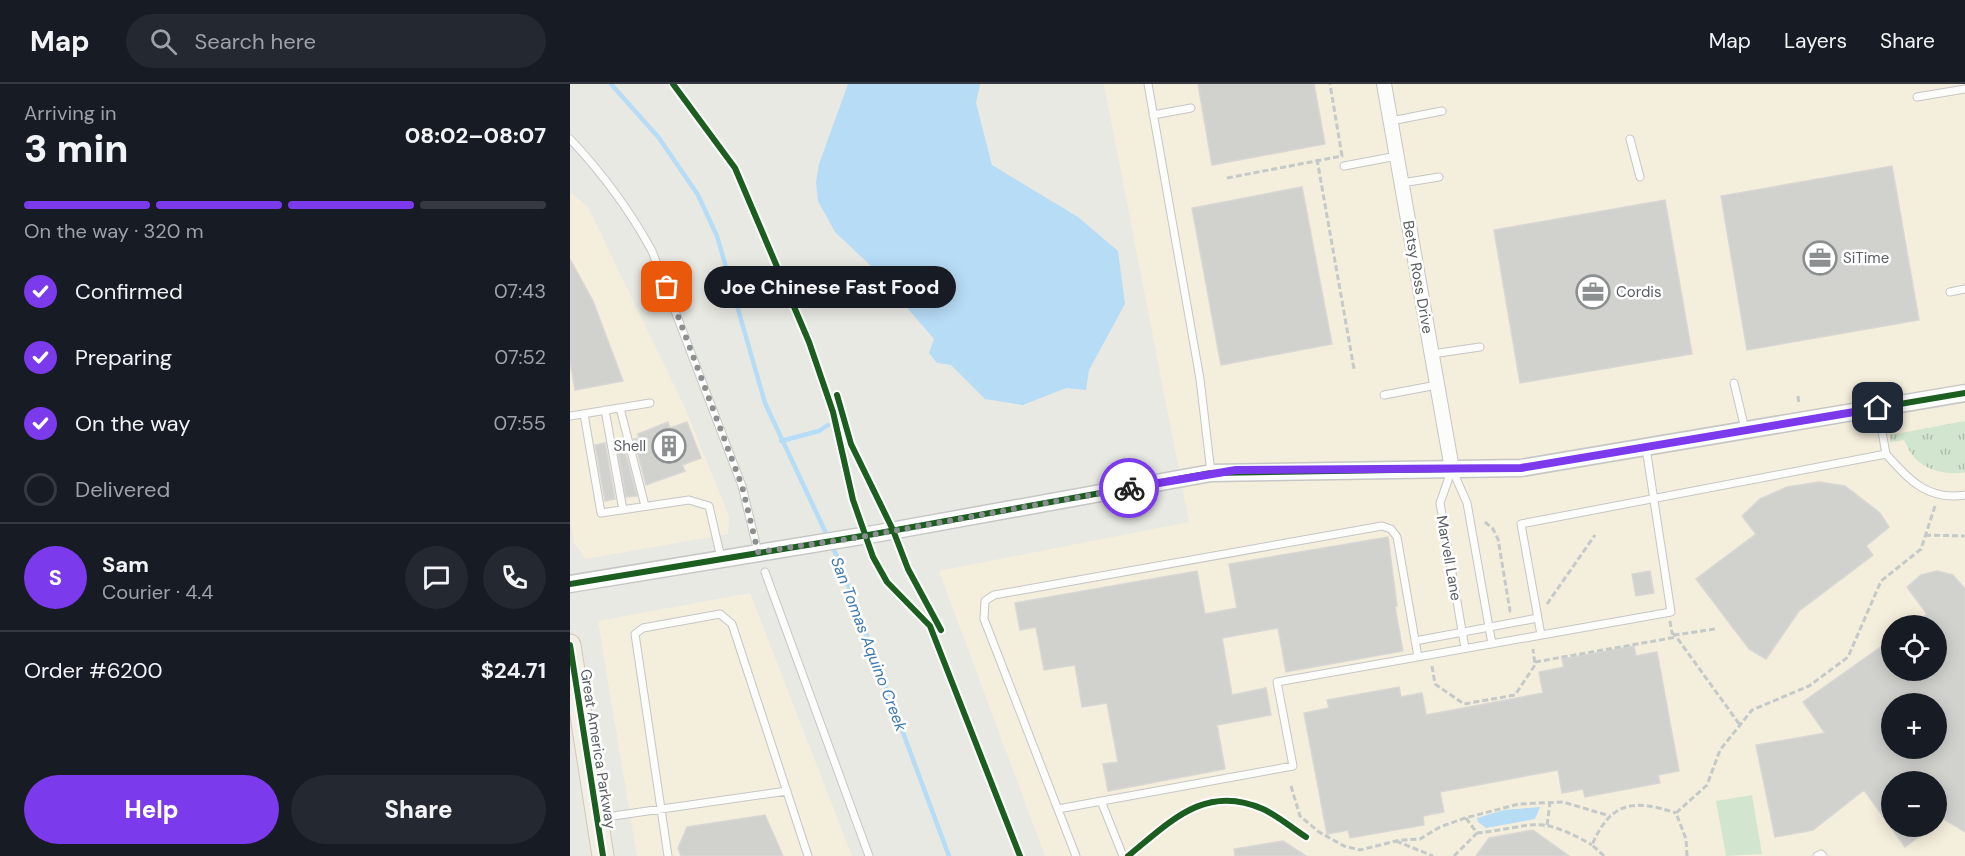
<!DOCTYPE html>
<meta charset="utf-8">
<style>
:root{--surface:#171b24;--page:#242831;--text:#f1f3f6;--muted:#9ea1a6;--line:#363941;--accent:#7c3aed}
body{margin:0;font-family:"DM Sans",sans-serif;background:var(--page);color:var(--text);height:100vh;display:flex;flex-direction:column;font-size:22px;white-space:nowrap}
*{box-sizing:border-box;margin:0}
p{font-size:20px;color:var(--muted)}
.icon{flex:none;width:33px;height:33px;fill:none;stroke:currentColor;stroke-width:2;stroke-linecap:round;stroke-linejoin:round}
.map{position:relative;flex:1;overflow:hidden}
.panel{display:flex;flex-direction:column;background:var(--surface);width:570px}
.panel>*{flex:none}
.fabs{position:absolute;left:1311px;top:531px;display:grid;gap:12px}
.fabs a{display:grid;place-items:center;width:66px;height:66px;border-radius:50%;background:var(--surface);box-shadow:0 3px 15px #0003;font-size:30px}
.pin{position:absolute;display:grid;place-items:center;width:51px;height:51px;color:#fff;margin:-26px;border-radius:12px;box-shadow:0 3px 9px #0006}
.courier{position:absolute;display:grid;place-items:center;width:60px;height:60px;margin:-30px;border:4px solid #7c3aed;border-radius:50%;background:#fff;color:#222;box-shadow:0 2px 8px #0007}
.bubble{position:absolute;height:42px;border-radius:21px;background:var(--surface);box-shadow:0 3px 15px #0003;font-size:20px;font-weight:800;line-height:42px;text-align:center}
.headline em{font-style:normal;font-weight:800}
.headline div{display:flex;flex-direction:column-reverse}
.headline{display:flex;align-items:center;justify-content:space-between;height:102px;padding:0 24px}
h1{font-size:39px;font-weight:800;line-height:45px}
.bar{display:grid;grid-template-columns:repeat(4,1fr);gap:9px 6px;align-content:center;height:72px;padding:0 24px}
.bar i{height:8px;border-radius:4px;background:var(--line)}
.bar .selected{background:var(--accent)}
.bar p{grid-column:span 4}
.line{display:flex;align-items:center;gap:15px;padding:0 24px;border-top:2px solid var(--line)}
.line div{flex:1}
.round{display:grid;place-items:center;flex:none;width:63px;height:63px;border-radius:32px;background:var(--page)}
ol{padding:0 24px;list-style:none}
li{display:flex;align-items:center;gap:18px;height:66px}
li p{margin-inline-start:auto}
li .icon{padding:6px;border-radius:50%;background:var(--accent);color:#fff;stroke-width:4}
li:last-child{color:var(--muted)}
li i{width:33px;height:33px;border:3px solid var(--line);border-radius:50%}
.button{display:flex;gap:12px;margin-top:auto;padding:12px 24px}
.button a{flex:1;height:69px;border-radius:36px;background:var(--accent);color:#fff;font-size:24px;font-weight:800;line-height:69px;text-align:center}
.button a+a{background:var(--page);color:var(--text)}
header{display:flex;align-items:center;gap:36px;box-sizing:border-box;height:84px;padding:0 30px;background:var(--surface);border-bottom:2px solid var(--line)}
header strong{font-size:28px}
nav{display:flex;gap:33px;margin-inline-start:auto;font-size:21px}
.search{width:420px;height:54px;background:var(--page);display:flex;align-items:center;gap:15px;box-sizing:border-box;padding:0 21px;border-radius:33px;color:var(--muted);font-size:22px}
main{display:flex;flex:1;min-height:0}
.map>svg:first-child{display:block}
</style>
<header>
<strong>Map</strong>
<div class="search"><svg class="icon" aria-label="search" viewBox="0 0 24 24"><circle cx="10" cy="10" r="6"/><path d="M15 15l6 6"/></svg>Search here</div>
<nav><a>Map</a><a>Layers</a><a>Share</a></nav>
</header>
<main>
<section class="panel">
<div class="headline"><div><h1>3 min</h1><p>Arriving in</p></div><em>08:02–08:07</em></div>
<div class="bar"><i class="selected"></i><i class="selected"></i><i class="selected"></i><i></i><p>On the way · 320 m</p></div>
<ol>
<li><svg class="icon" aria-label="check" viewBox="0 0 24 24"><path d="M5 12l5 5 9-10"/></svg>Confirmed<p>07:43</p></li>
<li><svg class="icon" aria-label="check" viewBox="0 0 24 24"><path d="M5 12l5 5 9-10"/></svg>Preparing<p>07:52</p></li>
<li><svg class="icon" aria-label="check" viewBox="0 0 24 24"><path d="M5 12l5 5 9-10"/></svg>On the way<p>07:55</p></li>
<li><i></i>Delivered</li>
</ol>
<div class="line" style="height:108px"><b class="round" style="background:var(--accent);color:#fff">S</b><div><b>Sam</b><p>Courier · 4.4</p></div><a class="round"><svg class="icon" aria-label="chat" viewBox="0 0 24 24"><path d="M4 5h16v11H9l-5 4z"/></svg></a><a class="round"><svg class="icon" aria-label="phone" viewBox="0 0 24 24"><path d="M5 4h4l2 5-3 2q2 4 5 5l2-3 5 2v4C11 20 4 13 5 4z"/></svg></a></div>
<div class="line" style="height:78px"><div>Order #6200</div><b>$24.71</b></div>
<div class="button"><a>Help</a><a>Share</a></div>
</section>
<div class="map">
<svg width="1395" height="772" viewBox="0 0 1395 772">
<defs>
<pattern id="grass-tufts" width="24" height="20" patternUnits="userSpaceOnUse" patternTransform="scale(1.5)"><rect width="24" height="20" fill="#d2e6cf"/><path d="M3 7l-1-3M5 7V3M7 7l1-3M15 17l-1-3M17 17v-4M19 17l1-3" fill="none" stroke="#adbeab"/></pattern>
</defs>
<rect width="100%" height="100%" fill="#e9e9e4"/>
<!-- commercial -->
<path fill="#f4eedc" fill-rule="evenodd" d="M534,0H1395V772H475L369,487L619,438ZM1322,542H1366V586H1322ZM1322,620H1366V664H1322ZM1322,698H1366V742H1322Z
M0,108L18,123L115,324L159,432L158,450L15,475L4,459L0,435Z
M180,509L282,772H67L28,537Z"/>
<!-- grass -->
<path fill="url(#grass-tufts)" d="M1395,337V388C1379,392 1356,387 1344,373C1340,369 1337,361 1334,356L1320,358V351Z"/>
<!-- park -->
<path fill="#d2e6cf" d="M1182,711L1192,770L1156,772L1146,717Z"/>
<!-- water -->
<path fill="#b7dcf6" d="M278,0H410L406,19L422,81L508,133L548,167L555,220L519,286L516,306L496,304L453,321L415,315L381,281L367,279L359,269L364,255L300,181L265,148L248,117L246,98L249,80Z
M970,723L965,735L916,744L908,738L907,734L934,726Z"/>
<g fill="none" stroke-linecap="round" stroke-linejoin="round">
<!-- stream -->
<path stroke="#b7dcf6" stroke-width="4.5" d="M41,0L89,54L128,111L147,152L195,319L269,477L379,772
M211,357L249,347L258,341"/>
</g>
<!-- building -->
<path fill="#d1d1ce" stroke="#d8d7d4" stroke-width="1.5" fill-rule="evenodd" d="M628,0H744L755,60L642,81Z
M1322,82L1349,236L1177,266L1151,112Z
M732,103L762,260L651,281L622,124Z
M1095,116L1122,270L950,299L924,146Z
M0,175L23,217L53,297L5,306L0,277Z
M98,338L100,344L117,338L131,374L112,381L115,387L76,401L64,355L69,354L68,350Z
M52,356L67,412L56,413L46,357Z
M35,359L45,415L35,417L25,361Z
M1249,398L1275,402L1310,429L1319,443L1296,462L1303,471L1229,527L1196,575L1179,565L1126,495L1186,450L1172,432L1190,415L1217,403Z
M818,453L827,522L825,523L833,567L716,588L708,544L652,554L662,611L696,604L701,631L647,641L655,685L538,707L533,680L548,678L537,619L512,623L505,581L474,586L466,543L450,546L445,519L627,487L635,530L667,524L659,480Z
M1080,487L1084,509L1066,512L1062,490Z
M1367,487L1383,491L1395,505V748L1374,735L1366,740V698H1322V742H1363L1335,763L1294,706L1243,746L1205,753L1186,661L1255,649L1233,618L1322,555V586H1366V542H1341L1357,530L1337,503L1351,491ZM1322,620H1366V664H1322Z
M1064,562L1066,572L1087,568L1109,687L1088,691L1090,699L1015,713L1013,705L992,709L988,686L870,708L874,728L853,732L854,741L780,754L778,746L757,750L734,629L759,624L757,616L829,603L831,613L852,609L856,631L973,609L969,588L994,583L992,575Z
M195,731L213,772H111L108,764L117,743Z
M963,746L999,772H906L919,754Z
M713,757L736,772H665L664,765Z"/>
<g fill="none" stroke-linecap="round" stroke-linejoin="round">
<!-- service casing -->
<g stroke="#c6c6c5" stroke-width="9">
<path id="service" d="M578,0L630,295L641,389
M1347,13L1395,5
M583,31L621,24
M821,37L872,27
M0,55C33,90 59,125 82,167L172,402L188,468
M1060,55L1070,93
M774,82L827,72
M832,99L869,93
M1380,208L1395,205
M862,270L910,263
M1164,299L1175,345
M814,311L867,301
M50,324L75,422
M35,326L53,426
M14,330L31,429L119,416L139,422L151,474
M0,332L80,319
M1316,370C1339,396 1358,417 1395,411
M882,385L870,419L895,564
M882,385L897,419L922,560
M195,488L299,772
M971,551L951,440L1316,370L1308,325
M845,557L968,534
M531,717L553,772
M488,725L723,682L707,598L1101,528L1076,364
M29,734L217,707
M98,772L65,550L73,544L150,530L162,540L238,772
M506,772L414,535L415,517L424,511L812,442L821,445L827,453L848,573
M1247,772L1251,770L1253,772"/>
</g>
<!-- minor casing -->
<g stroke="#c6c6c5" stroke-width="16">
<path id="minor" d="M814,0L882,385"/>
</g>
<!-- tertiary casing -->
<g stroke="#c6c6c5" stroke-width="19">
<path id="tertiary" d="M0,500L304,450L641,389L951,384L1395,309"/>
</g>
<!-- primary casing -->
<g stroke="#d1c8b2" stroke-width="23">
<path id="primary" d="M0,561L33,772"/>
</g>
<!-- path -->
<path stroke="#c4cac7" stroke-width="3" stroke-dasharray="6 3" stroke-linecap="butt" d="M747,75L784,285
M657,94L772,72L760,0
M1228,312L1229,321
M915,438L923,445L928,455L940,527H942
M1355,451L1395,452
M977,520L1025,451
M1100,537L1102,549L1105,551
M1145,545L1105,551L1170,641
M965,578L1107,553
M862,582L865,600L894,620L945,611L965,581L963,565
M721,702L730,732L749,748L774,762L790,766L830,756L850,755L870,743L895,734L949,720L993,718L1040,732
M896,734L907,749C965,743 966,729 1022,761
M977,741L980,719
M826,757L863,772
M884,772L907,749
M1034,772L1022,761C1041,717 1064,715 1106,729
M1117,772L1116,755L1106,729L1137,701L1150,666L1182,626L1239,602L1278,573L1311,497L1351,465L1366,419"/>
<!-- service -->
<use href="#service" stroke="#fcfcfb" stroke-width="7"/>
<!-- minor -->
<use href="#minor" stroke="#fcfcfb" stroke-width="14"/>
<!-- tertiary -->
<use href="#tertiary" stroke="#fcfcfb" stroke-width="16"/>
<!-- primary -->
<use href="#primary" stroke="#f2f0e6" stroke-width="21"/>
<!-- cycleway casing -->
<g stroke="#fff" stroke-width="10">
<path id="cycleway" d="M103,0L165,84L239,258L263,328L283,416L303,473L317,498L360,542L450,772
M267,311L281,360L323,446L338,485L371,546
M0,500L304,450L641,389L951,384L1395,309
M0,561L33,772
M558,772C600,738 635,699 693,725C708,732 722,744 736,753"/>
</g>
<!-- cycleway -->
<use href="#cycleway" stroke="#1b5e20" stroke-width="6"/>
</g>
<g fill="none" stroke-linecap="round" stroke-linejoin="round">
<!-- done -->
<path stroke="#8c8f90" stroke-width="6" stroke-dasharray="0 10.8" d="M97,203L172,402L188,468L285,454L559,404"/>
<!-- route -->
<path stroke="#7c3aed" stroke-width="8" d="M559,404L666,386L951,384L1308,324"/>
</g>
<!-- icons -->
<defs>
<g id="office-ring" transform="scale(1.725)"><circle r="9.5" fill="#fff" stroke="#8c8f90" stroke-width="1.5"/><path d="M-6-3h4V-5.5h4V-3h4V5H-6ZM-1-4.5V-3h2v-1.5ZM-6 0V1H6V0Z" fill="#8c8f90"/></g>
<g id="building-ring" transform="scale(1.725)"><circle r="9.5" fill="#fff" stroke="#8c8f90" stroke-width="1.5"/><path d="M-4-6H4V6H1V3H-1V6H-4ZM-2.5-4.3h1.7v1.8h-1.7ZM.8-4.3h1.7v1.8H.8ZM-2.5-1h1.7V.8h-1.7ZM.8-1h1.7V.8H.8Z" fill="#8c8f90"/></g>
</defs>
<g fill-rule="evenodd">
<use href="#office-ring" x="1250" y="174"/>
<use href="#office-ring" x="1023" y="208"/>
<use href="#building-ring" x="99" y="362"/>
</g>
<g text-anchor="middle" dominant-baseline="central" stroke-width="5" stroke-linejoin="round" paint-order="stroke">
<!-- poi labels -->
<g font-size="15" fill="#5a5e62" stroke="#fff" text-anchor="start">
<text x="1273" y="174">SiTime</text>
<text x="1046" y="208">Cordis</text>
<text x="76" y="362" text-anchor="end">Shell</text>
</g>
<!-- street labels -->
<g font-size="15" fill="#5a5e62" stroke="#fff">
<text transform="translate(848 193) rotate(80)">Betsy Ross Drive</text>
<text transform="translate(879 474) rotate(80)">Marvell Lane</text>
<text transform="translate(28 665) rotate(81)">Great America Parkway</text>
</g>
<!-- water labels -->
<g font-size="16" font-style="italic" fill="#3f78ae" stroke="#fff">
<text transform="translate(299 560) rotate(69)">San Tomas Aquino Creek</text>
</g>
</g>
</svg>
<div class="fabs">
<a><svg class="icon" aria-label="locate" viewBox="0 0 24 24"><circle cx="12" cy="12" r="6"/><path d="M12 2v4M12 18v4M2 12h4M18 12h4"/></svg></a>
<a>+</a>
<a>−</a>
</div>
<div class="pin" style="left:97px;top:203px;background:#ea580c"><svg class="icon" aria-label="bag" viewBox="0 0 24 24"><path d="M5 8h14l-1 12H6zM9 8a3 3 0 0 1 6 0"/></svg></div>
<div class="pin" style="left:1308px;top:324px;background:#1f2937"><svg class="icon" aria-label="home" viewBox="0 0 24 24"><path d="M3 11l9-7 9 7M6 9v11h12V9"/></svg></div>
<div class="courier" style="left:559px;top:404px"><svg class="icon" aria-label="bike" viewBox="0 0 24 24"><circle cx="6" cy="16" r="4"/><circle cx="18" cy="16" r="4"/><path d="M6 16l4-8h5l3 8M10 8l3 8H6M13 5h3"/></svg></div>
<div class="bubble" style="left:134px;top:182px;width:252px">Joe Chinese Fast Food</div>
</div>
</main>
